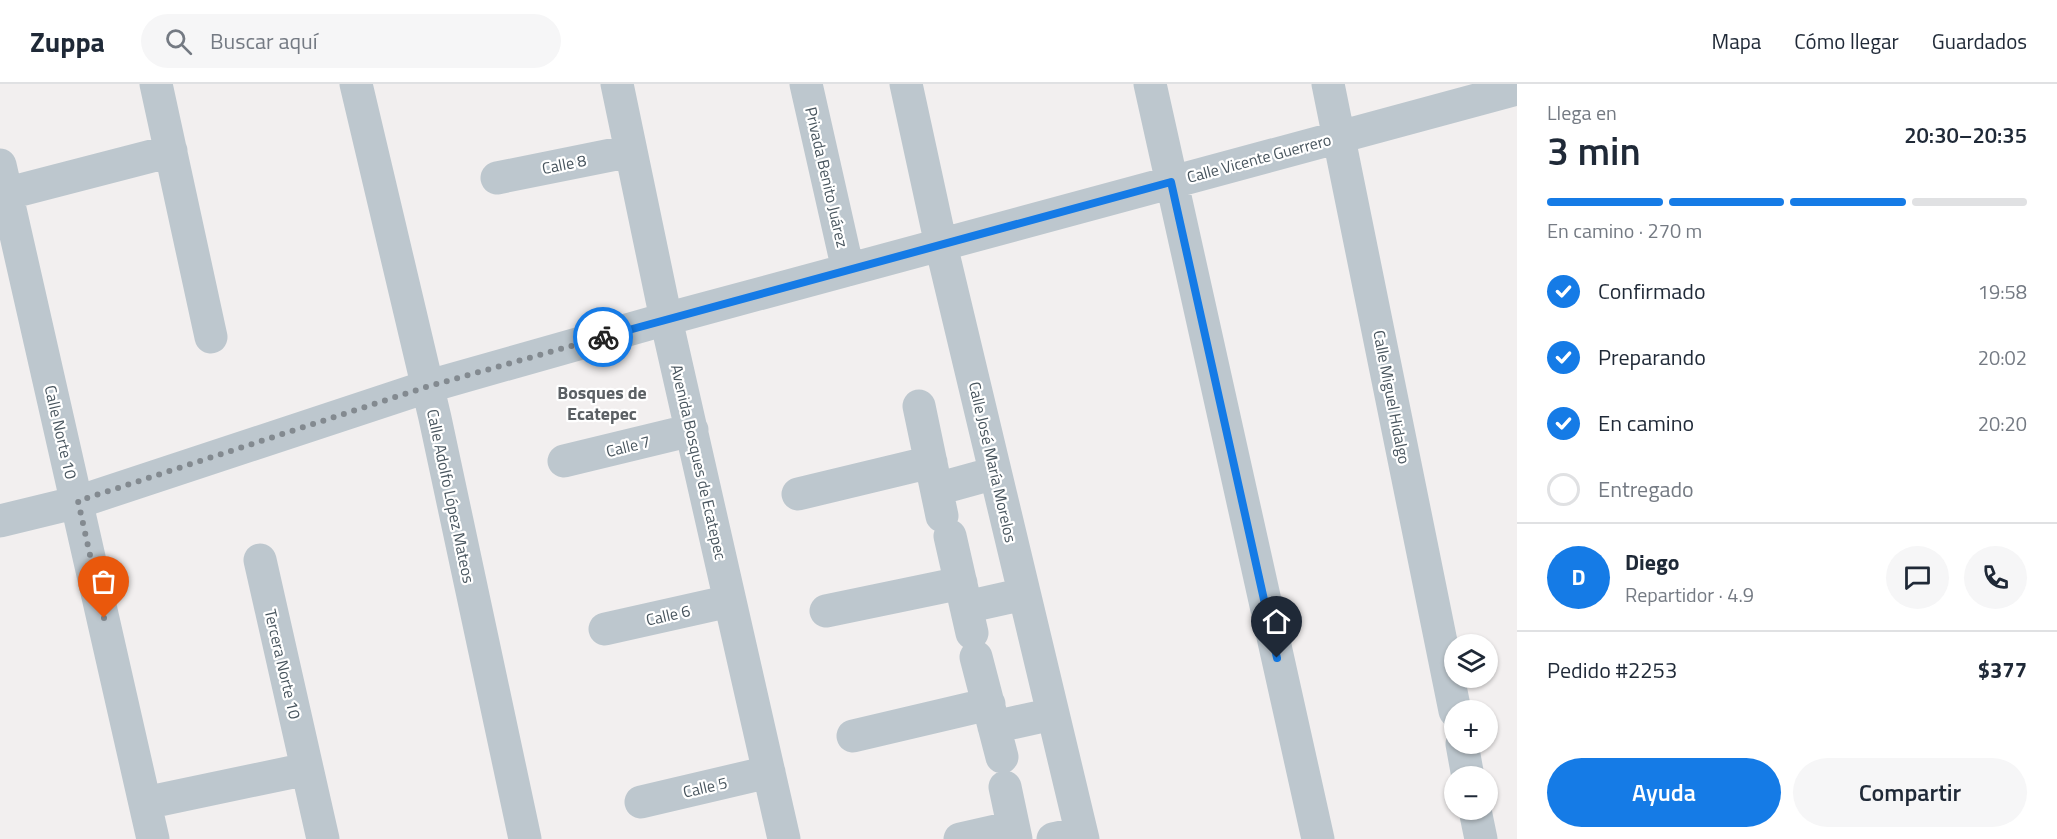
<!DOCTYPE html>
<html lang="es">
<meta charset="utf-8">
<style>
:root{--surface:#fff;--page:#f6f6f7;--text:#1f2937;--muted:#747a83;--line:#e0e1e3;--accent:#157be6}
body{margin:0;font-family:"Titillium Web",sans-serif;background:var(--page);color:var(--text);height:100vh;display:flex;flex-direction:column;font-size:22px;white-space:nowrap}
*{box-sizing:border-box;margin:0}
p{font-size:20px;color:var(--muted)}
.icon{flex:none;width:33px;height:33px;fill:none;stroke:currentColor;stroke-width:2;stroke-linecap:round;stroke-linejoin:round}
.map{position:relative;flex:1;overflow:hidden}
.panel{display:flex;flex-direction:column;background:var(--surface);width:540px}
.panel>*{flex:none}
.fabs{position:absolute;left:1444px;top:550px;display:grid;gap:12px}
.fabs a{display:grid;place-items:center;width:54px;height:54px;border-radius:50%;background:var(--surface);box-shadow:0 2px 4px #0004;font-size:30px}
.pin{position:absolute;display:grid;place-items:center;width:51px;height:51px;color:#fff;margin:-62px -26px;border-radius:50% 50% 50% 0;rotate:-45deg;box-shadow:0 0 6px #0007}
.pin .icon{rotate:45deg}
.courier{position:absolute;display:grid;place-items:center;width:60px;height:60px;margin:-30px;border:4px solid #157be6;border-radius:50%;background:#fff;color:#222;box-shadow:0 2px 8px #0007}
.overview em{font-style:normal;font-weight:600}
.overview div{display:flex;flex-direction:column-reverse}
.overview{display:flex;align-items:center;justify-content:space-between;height:102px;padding:0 30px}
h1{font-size:39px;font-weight:600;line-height:45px}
.bar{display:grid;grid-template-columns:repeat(4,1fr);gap:9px 6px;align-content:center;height:72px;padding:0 30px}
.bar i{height:8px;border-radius:4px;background:var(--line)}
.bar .current{background:var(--accent)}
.bar p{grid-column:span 4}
.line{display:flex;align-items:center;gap:15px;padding:0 30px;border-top:2px solid var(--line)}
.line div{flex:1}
.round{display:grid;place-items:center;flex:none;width:63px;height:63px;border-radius:32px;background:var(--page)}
ol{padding:0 30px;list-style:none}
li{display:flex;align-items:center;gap:18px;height:66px}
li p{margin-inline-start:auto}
li .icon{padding:6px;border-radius:50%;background:var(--accent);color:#fff;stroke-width:4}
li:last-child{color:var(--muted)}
li i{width:33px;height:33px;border:3px solid var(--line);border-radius:50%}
.action{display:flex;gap:12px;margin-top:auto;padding:12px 30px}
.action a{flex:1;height:69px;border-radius:36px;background:var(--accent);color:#fff;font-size:24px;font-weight:600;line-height:69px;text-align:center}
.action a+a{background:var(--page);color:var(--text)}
header{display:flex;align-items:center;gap:36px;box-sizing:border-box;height:84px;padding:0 30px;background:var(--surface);border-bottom:2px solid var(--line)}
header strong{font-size:28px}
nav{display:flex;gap:33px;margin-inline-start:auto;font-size:21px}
.search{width:420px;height:54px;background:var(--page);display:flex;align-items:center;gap:15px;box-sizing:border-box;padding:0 21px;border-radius:33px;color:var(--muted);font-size:22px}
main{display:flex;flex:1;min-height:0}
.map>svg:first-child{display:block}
</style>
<header>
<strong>Zuppa</strong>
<div class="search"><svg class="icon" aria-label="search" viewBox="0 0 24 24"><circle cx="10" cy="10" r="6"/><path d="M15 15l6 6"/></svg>Buscar aquí</div>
<nav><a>Mapa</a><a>Cómo llegar</a><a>Guardados</a></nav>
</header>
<main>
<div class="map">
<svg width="1517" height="755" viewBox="0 0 1517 755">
<rect width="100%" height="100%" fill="#f2efef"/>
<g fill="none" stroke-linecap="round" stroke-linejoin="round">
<!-- minor -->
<path stroke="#bdc7ce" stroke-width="33" d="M156,0L211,253
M356,0L435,334L525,755
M617,0L666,235L784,755
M806,0L848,186
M906,0L941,161L1083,755
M1150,0L1318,755
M1328,0L1455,627
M0,81L153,755
M497,94L631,67
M5,110L171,67
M919,322L942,432
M564,377L692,346
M937,405L995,389
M798,410L931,378
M0,437L78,418L426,303L666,235L1517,5
M950,452L972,549
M260,476L323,755
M966,523L1024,510
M826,527L961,499
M605,545L730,517
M976,573L1002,673
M994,643L1053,630
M853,652L989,620
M1462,660L1468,693
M1005,703L1016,755
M641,718L769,688
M145,719L307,685
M1475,726L1481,755
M960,755L1013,743
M1053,755L1081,749"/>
</g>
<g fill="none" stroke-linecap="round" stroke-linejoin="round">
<!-- done -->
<path stroke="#838a90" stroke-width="6" stroke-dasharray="0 10.8" d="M104,534L78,417L426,303L603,253"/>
<!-- route -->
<path stroke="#157be6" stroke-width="8" d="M603,253L1171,98L1277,574"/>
</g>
<g text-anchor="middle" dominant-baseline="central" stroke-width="4.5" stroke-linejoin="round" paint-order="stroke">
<!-- street labels -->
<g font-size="16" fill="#47545d" stroke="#fff">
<text transform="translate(1259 74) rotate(-15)">Calle Vicente Guerrero</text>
<text transform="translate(564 80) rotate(-11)">Calle 8</text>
<text transform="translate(827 93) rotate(77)">Privada Benito Juárez</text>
<text transform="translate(1392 313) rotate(79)">Calle Miguel Hidalgo</text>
<text transform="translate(61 348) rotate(77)">Calle Norte 10</text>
<text transform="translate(628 362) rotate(-14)">Calle 7</text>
<text transform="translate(699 378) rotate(77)">Avenida Bosques de Ecatepec</text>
<text transform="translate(993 378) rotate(77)">Calle José María Morelos</text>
<text transform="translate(451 412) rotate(78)">Calle Adolfo López Mateos</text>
<text transform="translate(668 531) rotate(-13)">Calle 6</text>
<text transform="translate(283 580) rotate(77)">Tercera Norte 10</text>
<text transform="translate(705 703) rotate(-13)">Calle 5</text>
</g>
<!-- neighbourhood labels -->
<g font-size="18" font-weight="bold" fill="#5b6064" stroke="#fff">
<text x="602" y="308">Bosques de<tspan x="602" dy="21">Ecatepec</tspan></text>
</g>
</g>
</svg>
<div class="fabs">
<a><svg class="icon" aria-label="layers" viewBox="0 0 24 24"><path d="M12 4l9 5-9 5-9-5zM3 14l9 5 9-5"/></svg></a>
<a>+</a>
<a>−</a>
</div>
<div class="pin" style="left:104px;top:534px;background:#ea580c"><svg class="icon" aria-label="bag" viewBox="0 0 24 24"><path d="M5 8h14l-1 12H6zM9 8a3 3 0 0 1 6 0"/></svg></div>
<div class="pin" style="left:1277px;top:574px;background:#1f2937"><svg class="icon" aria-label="home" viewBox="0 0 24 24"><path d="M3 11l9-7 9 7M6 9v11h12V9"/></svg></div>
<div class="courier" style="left:603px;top:253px"><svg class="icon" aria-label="bike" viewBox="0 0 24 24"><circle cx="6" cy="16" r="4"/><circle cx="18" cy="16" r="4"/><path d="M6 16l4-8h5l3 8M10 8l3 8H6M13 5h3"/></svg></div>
</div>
<section class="panel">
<div class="overview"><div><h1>3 min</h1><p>Llega en</p></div><em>20:30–20:35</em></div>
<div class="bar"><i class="current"></i><i class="current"></i><i class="current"></i><i></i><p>En camino · 270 m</p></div>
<ol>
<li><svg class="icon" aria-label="check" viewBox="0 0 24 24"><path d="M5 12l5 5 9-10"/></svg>Confirmado<p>19:58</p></li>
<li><svg class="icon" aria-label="check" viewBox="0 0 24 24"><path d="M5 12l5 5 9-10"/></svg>Preparando<p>20:02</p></li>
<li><svg class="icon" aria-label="check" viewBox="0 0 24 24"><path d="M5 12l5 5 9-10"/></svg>En camino<p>20:20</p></li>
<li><i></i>Entregado</li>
</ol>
<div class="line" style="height:108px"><b class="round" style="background:var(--accent);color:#fff">D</b><div><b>Diego</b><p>Repartidor · 4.9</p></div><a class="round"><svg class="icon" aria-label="chat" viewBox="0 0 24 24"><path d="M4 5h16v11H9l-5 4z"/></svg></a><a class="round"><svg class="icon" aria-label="phone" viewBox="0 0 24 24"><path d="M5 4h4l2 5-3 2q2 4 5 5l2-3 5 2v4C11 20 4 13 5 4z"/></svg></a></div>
<div class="line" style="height:78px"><div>Pedido #2253</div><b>$377</b></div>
<div class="action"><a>Ayuda</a><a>Compartir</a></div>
</section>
</main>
